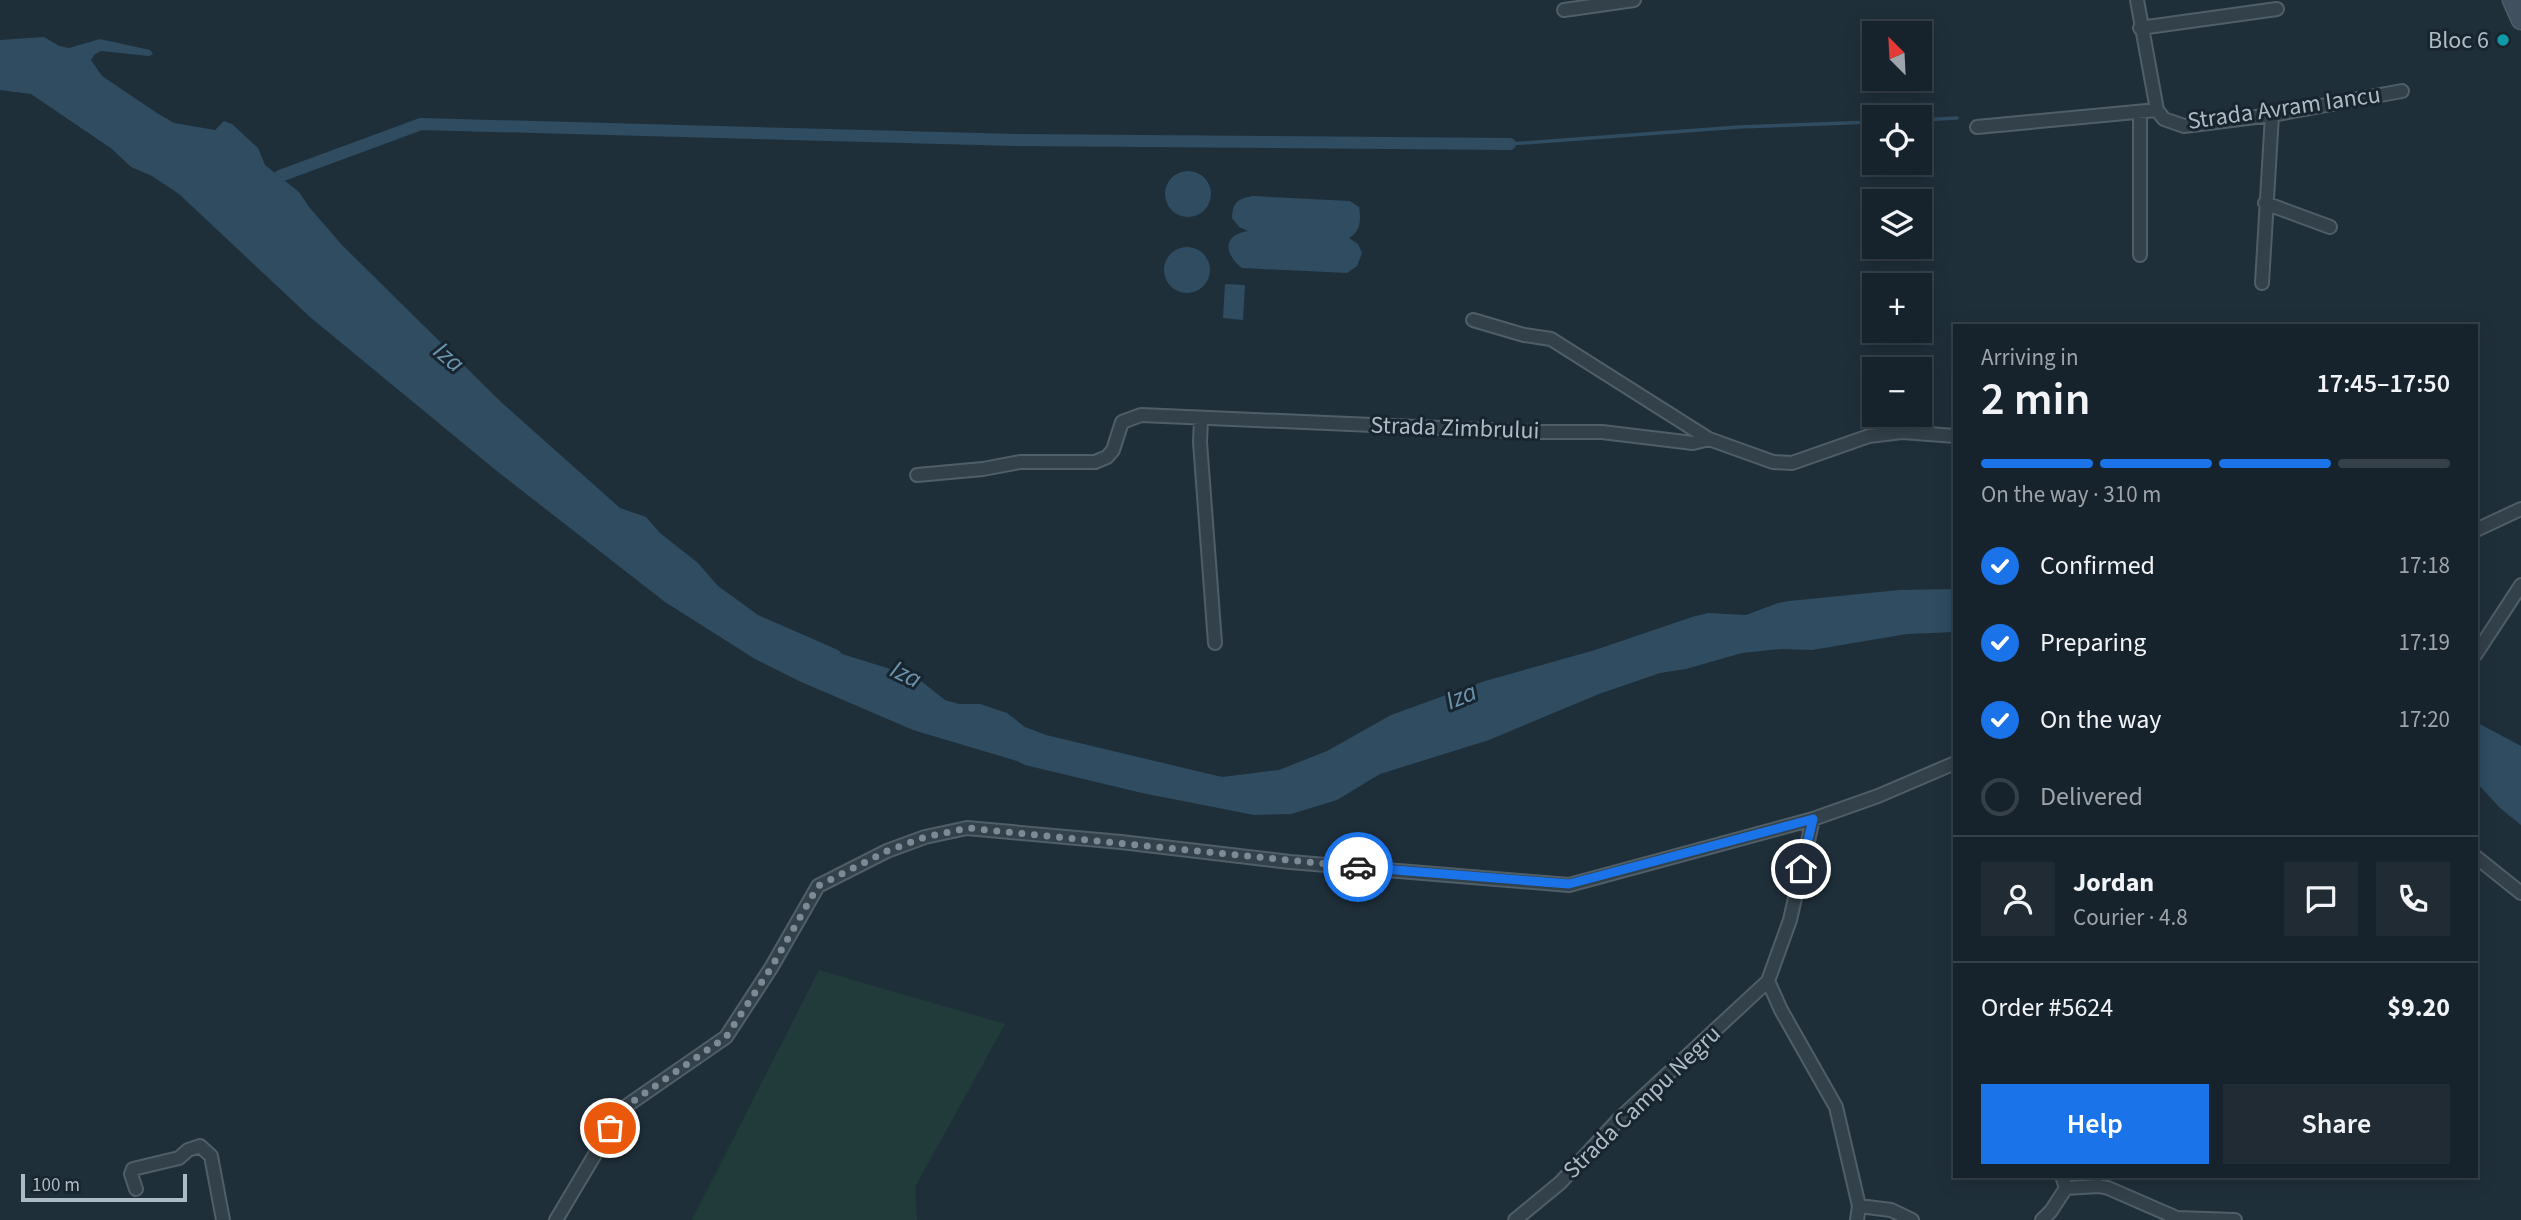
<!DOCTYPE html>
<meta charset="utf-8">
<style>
:root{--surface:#17232c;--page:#202b34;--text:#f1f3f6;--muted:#9ea4a9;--line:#364048;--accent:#1a73e8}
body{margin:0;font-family:"Source Sans 3",sans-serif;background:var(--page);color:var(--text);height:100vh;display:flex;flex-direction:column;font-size:26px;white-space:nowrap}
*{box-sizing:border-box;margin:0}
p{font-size:23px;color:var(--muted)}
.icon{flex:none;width:38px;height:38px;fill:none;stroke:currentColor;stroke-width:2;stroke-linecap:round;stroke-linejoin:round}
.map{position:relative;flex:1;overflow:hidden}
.drawer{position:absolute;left:1953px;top:324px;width:525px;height:854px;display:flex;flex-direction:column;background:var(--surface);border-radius:0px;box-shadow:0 4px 18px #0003,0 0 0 2px var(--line)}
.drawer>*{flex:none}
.needle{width:46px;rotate:336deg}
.tools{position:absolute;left:1862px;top:21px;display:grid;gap:14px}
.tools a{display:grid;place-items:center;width:70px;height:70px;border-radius:0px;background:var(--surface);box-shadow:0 4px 18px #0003,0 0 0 2px var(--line);font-size:35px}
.scale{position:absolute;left:21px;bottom:18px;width:166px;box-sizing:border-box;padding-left:7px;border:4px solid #adbbc7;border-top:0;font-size:19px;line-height:24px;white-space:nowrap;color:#adbbc7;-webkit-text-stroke:5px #18252f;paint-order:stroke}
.pin{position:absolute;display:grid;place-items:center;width:60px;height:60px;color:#fff;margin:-30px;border:4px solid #fff;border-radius:50%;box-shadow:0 2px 7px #0007}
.courier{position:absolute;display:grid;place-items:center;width:70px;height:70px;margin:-35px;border:5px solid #1a73e8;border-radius:50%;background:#fff;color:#222;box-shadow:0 2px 9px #0007}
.overview em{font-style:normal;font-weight:600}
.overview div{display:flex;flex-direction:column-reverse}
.overview{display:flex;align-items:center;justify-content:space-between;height:119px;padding:0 28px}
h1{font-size:46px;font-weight:600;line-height:52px}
.bar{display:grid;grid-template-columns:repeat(4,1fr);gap:10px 7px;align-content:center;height:84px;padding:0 28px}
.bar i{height:9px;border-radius:5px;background:var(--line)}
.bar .selected{background:var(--accent)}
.bar p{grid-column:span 4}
.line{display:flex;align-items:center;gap:18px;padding:0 28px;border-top:2px solid var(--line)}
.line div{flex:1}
.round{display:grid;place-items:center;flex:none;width:74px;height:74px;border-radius:0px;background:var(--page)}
ol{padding:0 28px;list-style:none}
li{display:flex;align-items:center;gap:21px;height:77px}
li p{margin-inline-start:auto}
li .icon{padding:7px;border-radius:50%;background:var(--accent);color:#fff;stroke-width:4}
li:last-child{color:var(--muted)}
li i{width:38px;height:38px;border:4px solid var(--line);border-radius:50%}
.action{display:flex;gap:14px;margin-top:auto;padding:14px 28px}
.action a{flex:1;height:80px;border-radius:0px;background:var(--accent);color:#fff;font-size:28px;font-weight:600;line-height:80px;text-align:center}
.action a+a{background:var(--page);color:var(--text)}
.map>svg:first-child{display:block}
</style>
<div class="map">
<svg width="2521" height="1220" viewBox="0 0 2521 1220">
<rect width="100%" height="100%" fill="#1f2f3a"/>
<!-- green -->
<path fill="#213b3a" d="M819,970L1005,1024L915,1187L917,1220H692Z"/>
<!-- water -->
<path fill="#2f4c61" d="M44,37L59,46L69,48L100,39L150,50L153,54L149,56L101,51L94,55L91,60L102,76L157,113L174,123L215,130L224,121L232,124L258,148L265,165L299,192L309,207L342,245L501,402L620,508L646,517L660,533L698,563L718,586L758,615L838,650L842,654L916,677L945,700L959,704H980L1007,713L1025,727L1046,735L1222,777L1279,770L1327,751L1391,715L1485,681L1595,650L1692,617L1708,613L1746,615L1778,603L1789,601L1899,590L1955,589V632L1907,634L1812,650L1781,649L1742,653L1686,669L1660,673L1599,694L1489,740L1380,774L1337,800L1291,814L1254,815L1142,793L1025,765L1017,761L913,730L799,681L755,659L665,602L498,472L310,317L179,194L152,176L131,167L112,149L31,94L0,90V40Z
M1165 194a23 23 0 1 1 46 0a23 23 0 1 1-46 0Z
M1253,196L1350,201L1359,207C1361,220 1361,231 1349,238L1358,244L1362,253L1357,266L1347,273L1242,268C1224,254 1222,235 1248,231L1239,227L1232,218C1233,202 1237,199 1253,196Z
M1164 270a23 23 0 1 1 46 0a23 23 0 1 1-46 0Z
M1225,284L1245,285L1243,320L1223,318Z
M2476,722L2521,746V825L2500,808L2476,782Z"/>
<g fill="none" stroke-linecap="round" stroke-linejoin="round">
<!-- stream -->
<path stroke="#2f4c61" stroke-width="3.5" d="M1920,120L1957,118
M1510,144L1739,127L1874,122"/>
<!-- canal -->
<path stroke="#2f4c61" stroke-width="12" d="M280,176L421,124L1017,140L1510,144"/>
<!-- street casing -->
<g stroke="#505e68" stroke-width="16">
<path id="street" d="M2137,0L2157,110L2164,119L2184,126L2272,115L2402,91
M1564,10L1634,0
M2140,28L2277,9
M1977,127L2157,110
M2265,203L2330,227
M2140,255V112
M2262,283L2272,115
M1473,320L1524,335L1551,339L1709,439L1773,462L1792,463L1869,436L1902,432L1955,436
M1201,419L1200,442L1215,643
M917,475L983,469L1020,462H1095L1107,457L1113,450L1122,422L1141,415L1533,432H1602L1693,443L1709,439
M2476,530L2521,509
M2476,654L2521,585
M1813,819L1790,920L1768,981L1781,1010L1836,1107L1859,1206L1857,1220
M2476,857L2521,893
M2066,1188L2099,1186L2108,1188L2177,1218L2235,1220
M136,1189L131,1174L133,1169L179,1158L188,1150L200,1146L211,1156L223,1220
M1859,1206L1891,1210L1912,1220
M556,1220L622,1109L726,1037L771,968L818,886L887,851L925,837L967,828L1121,842L1290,862L1569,885L1813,819L1878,796L1955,763
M1515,1220L1560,1183L1619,1119L1768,981
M2042,1220L2051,1211L2066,1188L2062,1176"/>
</g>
<!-- secondary casing -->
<g stroke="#505e68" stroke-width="21">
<path id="secondary" d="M2512,0L2521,20"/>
</g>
<!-- street -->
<use href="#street" stroke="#33414a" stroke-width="12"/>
<!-- secondary -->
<use href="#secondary" stroke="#40505e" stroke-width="18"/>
</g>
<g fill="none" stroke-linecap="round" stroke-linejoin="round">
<!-- done -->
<path stroke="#7b8a96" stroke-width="7" stroke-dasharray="0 12.6" d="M610,1128L622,1109L726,1037L771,968L818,886L887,851L925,837L968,828L1358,867"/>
<!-- route -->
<path stroke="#1a73e8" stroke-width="9" d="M1358,867L1569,884L1813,819L1801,869"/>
</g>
<!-- markers -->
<circle fill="#0f9aa8" stroke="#18252f" stroke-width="2.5" cx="2503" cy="40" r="7"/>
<g text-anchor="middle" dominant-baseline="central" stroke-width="6" stroke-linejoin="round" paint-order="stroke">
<!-- poi labels -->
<g font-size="24" fill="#adbbc7" stroke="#18252f" text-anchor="end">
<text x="2489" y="40">Bloc 6</text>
</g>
<!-- street labels -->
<g font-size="24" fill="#adbbc7" stroke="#18252f">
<text transform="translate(2284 108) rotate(-8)">Strada Avram Iancu</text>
<text transform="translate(1455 428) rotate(2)">Strada Zimbrului</text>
<text transform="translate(1642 1102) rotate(-44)">Strada Campu Negru</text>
</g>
<!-- water labels -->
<g font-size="26" font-style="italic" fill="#6b93ad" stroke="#18252f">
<text transform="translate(449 357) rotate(40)">Iza</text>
<text transform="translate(906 674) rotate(26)">Iza</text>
<text transform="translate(1461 696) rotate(-22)">Iza</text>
</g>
</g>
</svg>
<div class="tools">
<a><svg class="needle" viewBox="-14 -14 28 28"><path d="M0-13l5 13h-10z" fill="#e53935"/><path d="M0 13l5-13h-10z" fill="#9ea4a9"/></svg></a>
<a><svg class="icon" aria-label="locate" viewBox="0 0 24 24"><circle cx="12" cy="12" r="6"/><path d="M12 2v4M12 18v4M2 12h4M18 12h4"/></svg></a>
<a><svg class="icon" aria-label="layers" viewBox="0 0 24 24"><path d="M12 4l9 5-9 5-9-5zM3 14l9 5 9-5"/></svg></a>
<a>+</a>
<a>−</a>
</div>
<div class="scale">100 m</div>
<div class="pin" style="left:610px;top:1128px;background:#ea580c"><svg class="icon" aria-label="bag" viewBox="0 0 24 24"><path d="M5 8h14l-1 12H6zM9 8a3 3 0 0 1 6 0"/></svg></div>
<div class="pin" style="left:1801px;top:869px;background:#1f2937"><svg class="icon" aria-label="home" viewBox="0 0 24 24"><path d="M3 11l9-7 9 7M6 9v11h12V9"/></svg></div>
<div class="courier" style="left:1358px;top:867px"><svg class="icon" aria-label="car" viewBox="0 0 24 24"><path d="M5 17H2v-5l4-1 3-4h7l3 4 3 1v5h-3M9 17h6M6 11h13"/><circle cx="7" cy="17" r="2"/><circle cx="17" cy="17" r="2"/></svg></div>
<section class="drawer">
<div class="overview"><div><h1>2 min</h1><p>Arriving in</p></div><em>17:45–17:50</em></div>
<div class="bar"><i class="selected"></i><i class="selected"></i><i class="selected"></i><i></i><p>On the way · 310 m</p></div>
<ol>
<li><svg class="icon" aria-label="check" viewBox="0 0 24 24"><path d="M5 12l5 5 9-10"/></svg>Confirmed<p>17:18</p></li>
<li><svg class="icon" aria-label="check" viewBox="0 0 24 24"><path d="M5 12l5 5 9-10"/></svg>Preparing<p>17:19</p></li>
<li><svg class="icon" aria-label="check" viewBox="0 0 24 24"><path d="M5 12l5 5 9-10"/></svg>On the way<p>17:20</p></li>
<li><i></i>Delivered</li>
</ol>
<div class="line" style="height:126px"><a class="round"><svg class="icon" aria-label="person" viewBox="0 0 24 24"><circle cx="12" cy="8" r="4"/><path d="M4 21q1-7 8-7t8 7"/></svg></a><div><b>Jordan</b><p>Courier · 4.8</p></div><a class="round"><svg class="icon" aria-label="chat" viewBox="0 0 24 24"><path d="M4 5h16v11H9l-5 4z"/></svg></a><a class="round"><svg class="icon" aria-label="phone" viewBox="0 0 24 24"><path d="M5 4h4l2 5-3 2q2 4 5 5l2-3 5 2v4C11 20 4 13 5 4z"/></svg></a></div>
<div class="line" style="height:91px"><div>Order #5624</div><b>$9.20</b></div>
<div class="action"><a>Help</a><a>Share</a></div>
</section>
</div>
